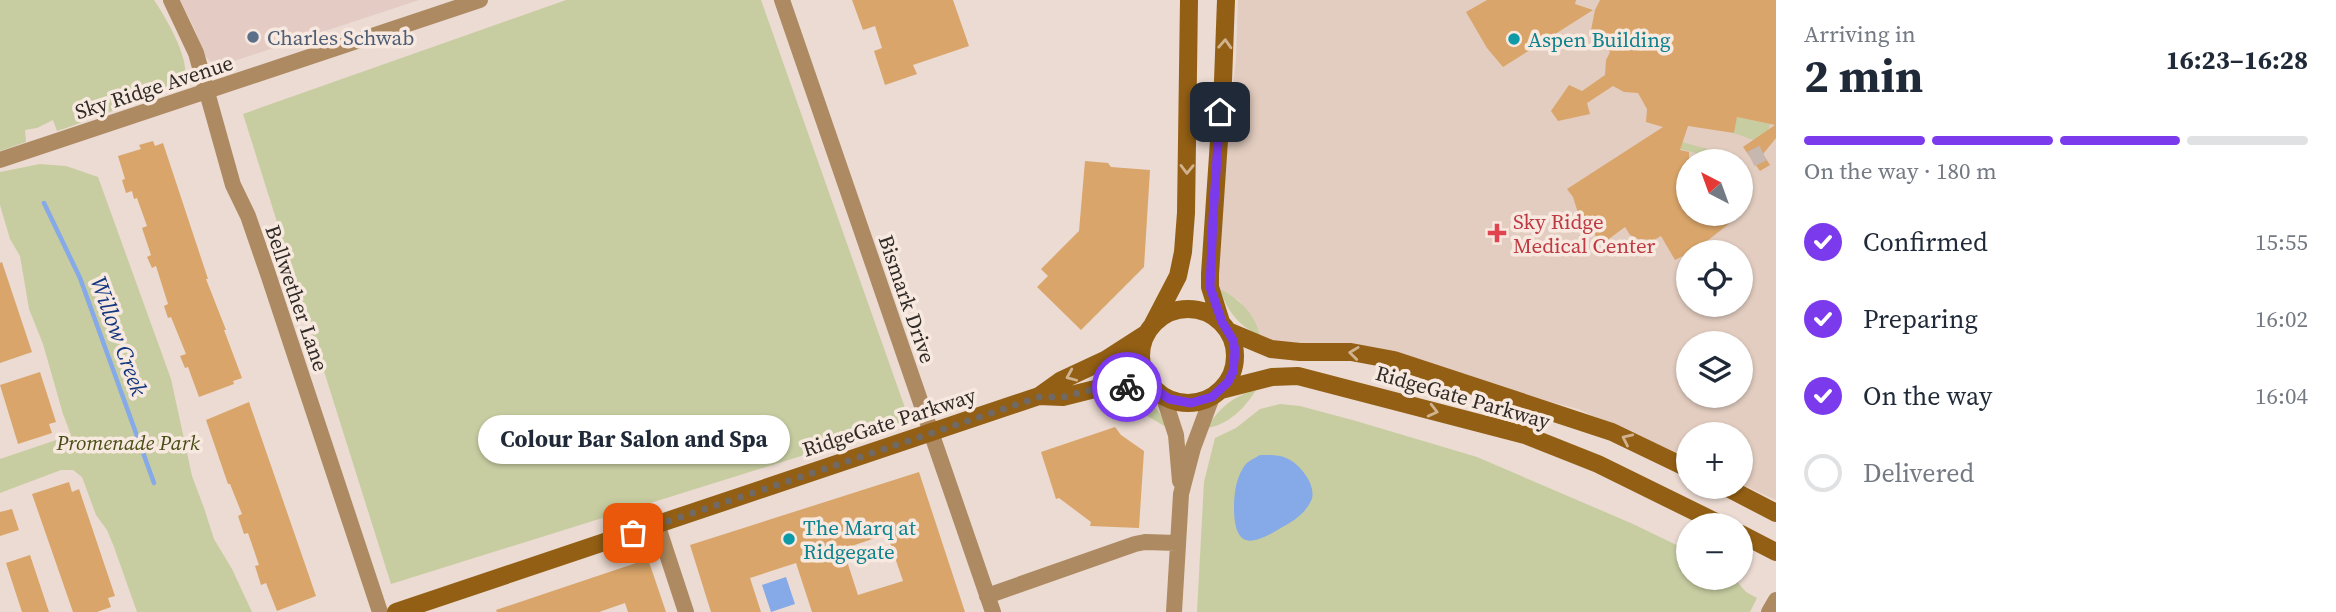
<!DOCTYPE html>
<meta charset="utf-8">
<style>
:root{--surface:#fff;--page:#f2f2f3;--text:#1f2937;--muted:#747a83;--line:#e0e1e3;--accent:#7c3aed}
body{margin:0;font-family:"Source Serif 4",serif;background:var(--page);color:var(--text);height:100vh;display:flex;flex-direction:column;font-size:26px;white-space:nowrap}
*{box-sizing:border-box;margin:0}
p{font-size:23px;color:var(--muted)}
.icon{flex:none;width:38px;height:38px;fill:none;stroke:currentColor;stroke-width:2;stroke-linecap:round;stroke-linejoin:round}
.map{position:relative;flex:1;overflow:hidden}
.side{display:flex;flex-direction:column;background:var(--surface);width:560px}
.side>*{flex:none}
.needle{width:46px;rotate:319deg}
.fabs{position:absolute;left:1676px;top:149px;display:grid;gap:14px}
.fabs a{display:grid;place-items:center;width:77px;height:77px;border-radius:50%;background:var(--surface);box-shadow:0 2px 5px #0004;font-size:35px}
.pin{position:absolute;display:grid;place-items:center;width:60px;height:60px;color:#fff;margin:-30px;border-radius:14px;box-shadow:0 4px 10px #0006}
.courier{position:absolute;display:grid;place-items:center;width:70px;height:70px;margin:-35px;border:5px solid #7c3aed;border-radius:50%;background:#fff;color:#222;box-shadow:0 2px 9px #0007}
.bubble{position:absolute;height:49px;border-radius:24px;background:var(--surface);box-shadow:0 2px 5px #0004;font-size:23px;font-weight:700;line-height:49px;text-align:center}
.overview em{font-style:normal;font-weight:700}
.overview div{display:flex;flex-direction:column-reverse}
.overview{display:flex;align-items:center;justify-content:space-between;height:119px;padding:0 28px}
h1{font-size:46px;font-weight:700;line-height:52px}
.bar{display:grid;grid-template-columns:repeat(4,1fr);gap:10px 7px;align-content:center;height:84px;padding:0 28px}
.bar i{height:9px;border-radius:5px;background:var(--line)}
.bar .selected{background:var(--accent)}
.bar p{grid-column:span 4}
ol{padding:0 28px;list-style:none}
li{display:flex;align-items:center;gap:21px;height:77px}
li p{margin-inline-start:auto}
li .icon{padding:7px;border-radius:50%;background:var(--accent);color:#fff;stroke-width:4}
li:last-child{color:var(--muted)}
li i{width:38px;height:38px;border:4px solid var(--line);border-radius:50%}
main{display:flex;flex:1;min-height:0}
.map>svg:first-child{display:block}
</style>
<main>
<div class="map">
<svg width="1776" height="612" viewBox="0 0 1776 612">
<rect width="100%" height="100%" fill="#ebdbd2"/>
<!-- commercial -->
<path fill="#e4ccc4" d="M180,0H419L219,66L213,64L204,55L194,28Z"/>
<!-- built -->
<path fill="#e3cdc0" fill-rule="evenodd" d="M1238,0H1776V500L1741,484V434H1689V459L1578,409L1508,391L1285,345L1260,336L1240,301L1220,289L1217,277L1222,176L1236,60ZM1689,161H1741V214H1689ZM1689,252H1741V304H1689ZM1689,343H1741V396H1689Z"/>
<!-- green -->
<path fill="#c7cda1" d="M0,0H154C166,18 192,61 184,82L177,87L69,127L57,131L53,120L37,128L25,130L26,142L0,151Z
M566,0H761L910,422L391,584L243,114Z
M1737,117L1770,124L1767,136L1753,140L1734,133Z
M1667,138L1715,151L1730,161H1716L1714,158L1666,145Z
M40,164L66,166L98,177L171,379L192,476L204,508L214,539L232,569L252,612H137L114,547L107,530L96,515L82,477L73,470H61L0,493V459L71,435L63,414L43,344L29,309L20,256L10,239L0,205V172Z
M1220,289C1240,299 1255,314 1260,336C1239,326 1227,311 1220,289Z
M1256,390C1245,408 1228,425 1207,428C1219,408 1233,396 1256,390Z
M1127,396C1148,398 1160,407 1166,427L1139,411Z
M1280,404L1300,406L1356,421L1477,457L1633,524L1689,551V578H1734L1746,592L1757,598L1750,612H1197L1204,482L1215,438L1236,428L1260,409Z"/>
<!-- water -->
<path fill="#86a9e7" d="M1260,455C1269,455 1278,454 1286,458C1300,463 1318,487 1311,501C1304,515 1292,522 1279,529C1251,546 1235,548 1234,510C1234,497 1235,481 1243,468C1246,462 1253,459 1260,455Z
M786,577L795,604L771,612L762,585Z"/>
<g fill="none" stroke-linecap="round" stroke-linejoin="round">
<!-- stream -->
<path stroke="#86a9e7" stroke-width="4.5" d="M44,203L80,278L154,483"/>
</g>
<!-- building -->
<path fill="#d9a56a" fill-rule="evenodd" d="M852,0H953L969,46L913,65L917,74L885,85L874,51L882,48L875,26L863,30Z
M1487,0H1576L1575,4L1593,10L1503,67L1487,48L1466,12Z
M1600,0H1776V138L1763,154L1770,165L1760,171L1743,147L1775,125L1737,117L1734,133L1688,126L1680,150L1689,152V214H1723L1730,223L1698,248L1675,260L1661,236L1654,240L1638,239L1630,235L1625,227L1602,244L1578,213L1573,197L1567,189L1663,127L1646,122L1647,109L1638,93L1624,92L1613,86L1587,103L1590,114L1558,121L1551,111L1569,85L1582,91L1605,75L1606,60L1610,52L1590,35L1595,10Z
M153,141L155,146L163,143L208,279H206L226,330H224L242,378L233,381L234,384L199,397L188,367L185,368L180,356L186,354L171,317L168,318L164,306L168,304L156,266L152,268L147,257L151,255L142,228L147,226L137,198L134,199L132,191L126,193L122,180L125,179L118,156L141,149L139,145Z
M1085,161L1108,163L1111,167L1150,170L1144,267L1081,330L1037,287L1048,276L1041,269L1079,231Z
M2,262L32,352L0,363V263Z
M40,372L56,422L49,424L52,433L18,444L0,385Z
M249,402L316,596L277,611L266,583L261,585L255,566L259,565L248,533L244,534L238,516L242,514L230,484H228L206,420Z
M1115,427L1121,435L1144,451L1139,528L1090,526L1091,522L1059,498L1056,499L1041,452Z
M919,472L965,612H812L796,563L750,578L761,612H711L690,545ZM887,534L903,581L858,595L843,549Z
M69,482L72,492L79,489L115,596L108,598L111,607L97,612H73L32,494Z
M12,509L19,530L0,536V512Z
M30,555L49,612H22L6,563Z
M648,559L666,612H628L625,603L599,612H497L496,610Z"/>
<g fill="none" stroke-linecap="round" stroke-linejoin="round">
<!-- minor-tunnel -->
<path stroke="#c6b8b0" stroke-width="16" stroke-dasharray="16 8" stroke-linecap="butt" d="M1751,159L1763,153"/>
<!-- minor -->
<path stroke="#ad8a61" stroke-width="16" d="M171,0L196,53L233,185L248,216L268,274L380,612
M782,0L993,612
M0,160L480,0
M1163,395L1176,435L1180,481
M657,524L686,612
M987,596L1135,544L1145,542L1177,543
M1174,612L1181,494L1193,448L1212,397
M1769,612L1776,600"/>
<!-- secondary -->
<path stroke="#935f14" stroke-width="18" d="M1141 356a47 47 0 1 1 94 0a47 47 0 1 1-94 0Z
M1221,322L1210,287V274L1223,81L1226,0
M1153,324L1178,276L1183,252L1186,213L1189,0
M1228,331L1271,349L1300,352H1351L1394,360L1612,432L1689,469
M1221,390L1272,377L1298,376L1525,435L1598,464L1722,525
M1039,396L1063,397L1103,387L1156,390
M1724,486L1776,513
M1741,534L1776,552
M396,612L1039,396L1060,381L1105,360L1147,333"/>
</g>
<!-- one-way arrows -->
<defs><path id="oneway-chevron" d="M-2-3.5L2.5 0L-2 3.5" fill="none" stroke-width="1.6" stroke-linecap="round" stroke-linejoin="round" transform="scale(1.75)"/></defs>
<g stroke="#d0b28e">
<use href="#oneway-chevron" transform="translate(1225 44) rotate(-87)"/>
<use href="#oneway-chevron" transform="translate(1187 169) rotate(91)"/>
<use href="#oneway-chevron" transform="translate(1354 353) rotate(-173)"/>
<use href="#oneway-chevron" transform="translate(1071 376) rotate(157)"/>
<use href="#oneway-chevron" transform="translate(1433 411) rotate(14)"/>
<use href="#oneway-chevron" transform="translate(1627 439) rotate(-155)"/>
</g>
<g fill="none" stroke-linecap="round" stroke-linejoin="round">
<!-- done -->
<path stroke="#716963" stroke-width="7" stroke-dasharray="0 12.6" d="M633,533L1039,397H1063L1102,387H1127"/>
<!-- route -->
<path stroke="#7c3aed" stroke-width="9" d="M1127,387L1156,390L1169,399L1191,403L1212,397L1228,382L1233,372L1235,351L1233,340L1222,322L1210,287L1213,218L1220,112"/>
</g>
<!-- markers -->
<circle fill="#5c6f8a" stroke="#f8e9e0" stroke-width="2.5" cx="253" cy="37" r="7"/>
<g fill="#0f9aa8" stroke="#f8e9e0" stroke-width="2.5">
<circle cx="1514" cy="39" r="7"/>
<circle cx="789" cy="539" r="7"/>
</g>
<path fill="#e0444e" stroke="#f8e9e0" stroke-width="2.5" d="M1493.5 222.5h7v7h7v7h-7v7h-7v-7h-7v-7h7z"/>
<g text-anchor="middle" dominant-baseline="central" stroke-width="7" stroke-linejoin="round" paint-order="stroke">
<!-- service labels -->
<g font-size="21" fill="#4e5e75" stroke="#f8e9e0" text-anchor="start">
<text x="267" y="37">Charles Schwab</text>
</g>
<!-- culture labels -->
<g font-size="21" fill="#0d838f" stroke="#f8e9e0" text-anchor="start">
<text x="1528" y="39">Aspen Building</text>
<text x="803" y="527">The Marq at<tspan x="803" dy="24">Ridgegate</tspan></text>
</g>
<!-- street labels -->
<g font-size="21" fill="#302b27" stroke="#f8e9e0">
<text transform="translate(154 87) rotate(-18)">Sky Ridge Avenue</text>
<text transform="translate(297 298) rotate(71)">Bellwether Lane</text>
<text transform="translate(907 299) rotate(71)">Bismark Drive</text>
<text transform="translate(1463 397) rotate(16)">RidgeGate Parkway</text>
<text transform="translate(889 422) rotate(-18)">RidgeGate Parkway</text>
</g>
<!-- health labels -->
<g font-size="21" fill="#be3a42" stroke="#f8e9e0" text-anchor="start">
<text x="1513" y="221">Sky Ridge<tspan x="1513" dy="24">Medical Center</tspan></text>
</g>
<!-- park labels -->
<g font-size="21" font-style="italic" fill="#484d15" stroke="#f8e9e0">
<text x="128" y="442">Promenade Park</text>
</g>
<!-- water labels -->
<g font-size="23" font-style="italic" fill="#12377e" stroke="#f8e9e0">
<text transform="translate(119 336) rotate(70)">Willow Creek</text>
</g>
</g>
</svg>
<div class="fabs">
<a><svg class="needle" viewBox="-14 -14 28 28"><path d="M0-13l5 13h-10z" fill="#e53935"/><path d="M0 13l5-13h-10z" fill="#747a83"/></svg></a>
<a><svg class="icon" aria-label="locate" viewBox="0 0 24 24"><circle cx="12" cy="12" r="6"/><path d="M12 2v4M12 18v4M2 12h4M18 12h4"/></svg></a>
<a><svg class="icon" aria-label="layers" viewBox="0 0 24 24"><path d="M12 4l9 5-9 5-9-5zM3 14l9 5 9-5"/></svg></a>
<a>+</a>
<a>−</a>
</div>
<div class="pin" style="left:633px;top:533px;background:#ea580c"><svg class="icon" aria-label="bag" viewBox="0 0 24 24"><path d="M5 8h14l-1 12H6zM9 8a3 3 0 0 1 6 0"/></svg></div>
<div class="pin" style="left:1220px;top:112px;background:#1f2937"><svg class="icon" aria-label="home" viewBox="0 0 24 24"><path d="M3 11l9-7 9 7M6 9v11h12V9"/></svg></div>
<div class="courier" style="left:1127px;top:387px"><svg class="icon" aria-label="bike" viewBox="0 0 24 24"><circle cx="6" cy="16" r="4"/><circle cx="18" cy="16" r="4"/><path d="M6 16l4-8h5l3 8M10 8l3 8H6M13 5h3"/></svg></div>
<div class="bubble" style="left:478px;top:415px;width:312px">Colour Bar Salon and Spa</div>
</div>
<section class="side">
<div class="overview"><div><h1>2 min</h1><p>Arriving in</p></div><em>16:23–16:28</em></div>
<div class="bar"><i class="selected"></i><i class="selected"></i><i class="selected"></i><i></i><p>On the way · 180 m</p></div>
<ol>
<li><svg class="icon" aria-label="check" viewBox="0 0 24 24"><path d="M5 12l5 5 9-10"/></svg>Confirmed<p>15:55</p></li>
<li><svg class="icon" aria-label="check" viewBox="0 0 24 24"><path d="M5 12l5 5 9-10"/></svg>Preparing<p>16:02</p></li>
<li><svg class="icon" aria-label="check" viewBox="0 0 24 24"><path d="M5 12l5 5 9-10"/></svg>On the way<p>16:04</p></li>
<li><i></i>Delivered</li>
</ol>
</section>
</main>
